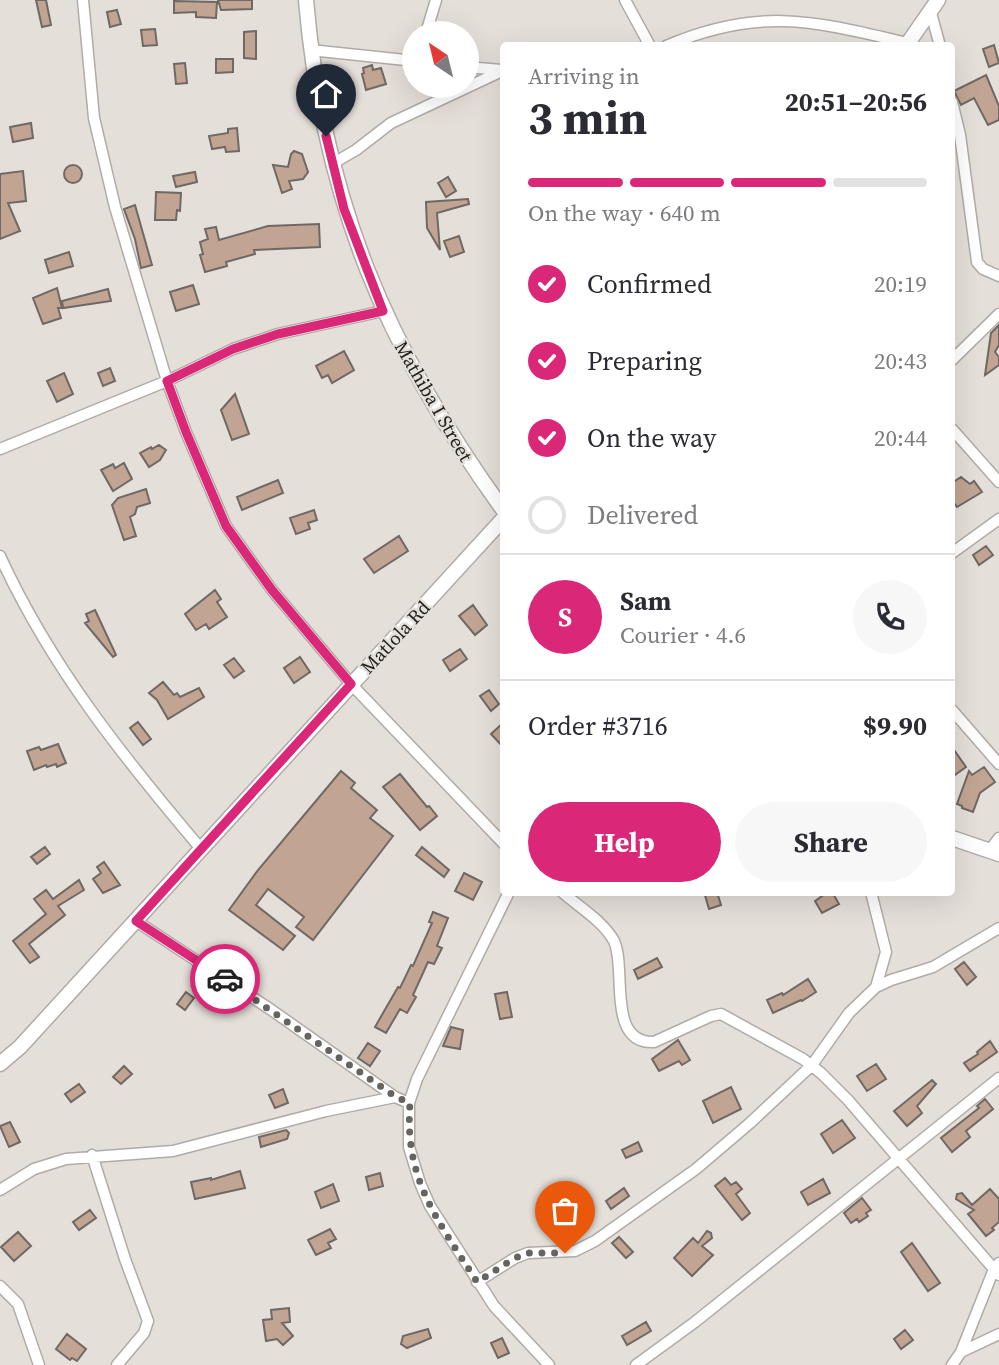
<!DOCTYPE html>
<meta charset="utf-8">
<style>
:root{--surface:#fff;--page:#f7f7f7;--text:#2b2b33;--muted:#7c7c81;--line:#e1e1e2;--accent:#db2777}
body{margin:0;font-family:"Source Serif 4",serif;background:var(--page);color:var(--text);height:100vh;display:flex;flex-direction:column;font-size:26px;white-space:nowrap}
*{box-sizing:border-box;margin:0}
p{font-size:23px;color:var(--muted)}
.icon{flex:none;width:38px;height:38px;fill:none;stroke:currentColor;stroke-width:2;stroke-linecap:round;stroke-linejoin:round}
.map{position:relative;flex:1;overflow:hidden}
.drawer{position:absolute;left:500px;top:42px;width:455px;height:854px;display:flex;flex-direction:column;background:var(--surface);border-radius:7px;box-shadow:0 7px 28px #0002}
.drawer>*{flex:none}
.needle{width:46px;rotate:325deg}
.controls{position:absolute;left:402px;top:21px;display:grid;gap:14px}
.controls a{display:grid;place-items:center;width:77px;height:77px;border-radius:50%;background:var(--surface);box-shadow:0 7px 28px #0002;font-size:35px}
.pin{position:absolute;display:grid;place-items:center;width:60px;height:60px;color:#fff;margin:-72px -30px;border-radius:50% 50% 50% 0;rotate:-45deg;box-shadow:0 0 7px #0007}
.pin .icon{rotate:45deg}
.courier{position:absolute;display:grid;place-items:center;width:70px;height:70px;margin:-35px;border:5px solid #db2777;border-radius:50%;background:#fff;color:#222;box-shadow:0 2px 9px #0007}
.overview em{font-style:normal;font-weight:700}
.overview div{display:flex;flex-direction:column-reverse}
.overview{display:flex;align-items:center;justify-content:space-between;height:119px;padding:0 28px}
h1{font-size:46px;font-weight:700;line-height:52px}
.bar{display:grid;grid-template-columns:repeat(4,1fr);gap:10px 7px;align-content:center;height:84px;padding:0 28px}
.bar i{height:9px;border-radius:5px;background:var(--line)}
.bar .on{background:var(--accent)}
.bar p{grid-column:span 4}
.line{display:flex;align-items:center;gap:18px;padding:0 28px;border-top:2px solid var(--line)}
.line div{flex:1}
.round{display:grid;place-items:center;flex:none;width:74px;height:74px;border-radius:37px;background:var(--page)}
ol{padding:0 28px;list-style:none}
li{display:flex;align-items:center;gap:21px;height:77px}
li p{margin-inline-start:auto}
li .icon{padding:7px;border-radius:50%;background:var(--accent);color:#fff;stroke-width:4}
li:last-child{color:var(--muted)}
li i{width:38px;height:38px;border:4px solid var(--line);border-radius:50%}
.button{display:flex;gap:14px;margin-top:auto;padding:14px 28px}
.button a{flex:1;height:80px;border-radius:42px;background:var(--accent);color:#fff;font-size:28px;font-weight:700;line-height:80px;text-align:center}
.button a+a{background:var(--page);color:var(--text)}
.map>svg:first-child{display:block}
</style>
<div class="map">
<svg width="999" height="1365" viewBox="0 0 999 1365">
<rect width="100%" height="100%" fill="#e5dfd9"/>
<!-- building -->
<path fill="#c1a592" stroke="#6f6864" stroke-width="2" d="M36,0H46L51,25L42,27Z
M218,0H252V9L221,10Z
M174,1L217,2L216,18L196,17V12L174,13Z
M117,10L121,24L110,27L107,12Z
M155,29L157,45L143,46L141,30Z
M256,31V59L244,58V32Z
M994,45L999,63L989,67L983,49Z
M216,59H233V72L216,73Z
M185,63L187,83L176,84L174,64Z
M372,65L373,70L381,68L386,84L366,90L362,74L364,73L363,68Z
M986,75L999,106V120L988,125L974,98L961,105L954,91Z
M31,123L33,138L13,142L10,127Z
M237,128L239,151L226,152L225,147L212,149L209,136L228,133V129Z
M294,151L302,154L308,172L303,179L289,181L292,189L282,193L273,165L288,167L291,154Z
M64 174a9 9 0 1 1 18 0a9 9 0 1 1-18 0Z
M23,171L26,201L8,203L20,231L0,239V174Z
M195,172L197,182L176,187L173,176Z
M448,177L456,191L446,197L438,183Z
M156,192L181,193L180,211L177,210L176,220H155Z
M468,199L469,204L437,213L440,250L427,228L426,202Z
M135,205L152,265L141,268L135,239L124,209Z
M319,224L320,247L254,250L255,254L226,262L227,266L205,272L200,255L203,254L200,242L208,239L205,229L216,227L219,240L268,226Z
M459,236L464,252L450,257L444,241Z
M69,252L73,266L49,273L45,260Z
M193,285L199,304L176,311L170,292Z
M57,288L62,308H58L61,318L43,324L33,298Z
M108,289L111,301L63,308L62,301Z
M999,325V345L995,352L999,357V365L985,375L991,333Z
M344,351L354,370L332,383L328,375L322,378L316,366Z
M110,368L115,381L103,386L98,373Z
M64,373L73,394L57,402L47,381Z
M235,394L249,434L232,440L221,410Z
M159,445L166,450L160,460L149,467L140,453L151,447L152,449Z
M124,463L132,479L113,491L101,470L113,464L115,468Z
M961,477L970,484L974,481L982,492L957,507L952,500V483Z
M278,480L283,493L242,510L237,497Z
M146,489L150,503L137,507L135,514L130,517L136,536L124,540L112,505L118,498Z
M314,510L317,520L308,523L310,529L296,534L290,518Z
M399,536L408,551L374,573L364,559Z
M986,546L993,555L979,565L973,555Z
M215,590L221,599L217,602L227,617L209,629L206,624L196,630L185,614Z
M473,605L487,625L475,635L459,616Z
M95,610L116,655L113,657L85,623L89,621L86,614Z
M460,649L467,659L450,671L443,660Z
M300,657L310,672L294,683L284,668Z
M234,658L244,671L234,678L224,665Z
M163,682L174,695L177,693L180,697L199,688L204,697L168,719L157,700L149,693Z
M489,690L499,704L491,711L480,696Z
M138,722L151,739L143,745L130,728Z
M504,722V748L491,734Z
M58,744L66,763L57,767L56,764L47,767L46,765L34,770L27,751L39,747L41,750Z
M952,747L966,767L952,777Z
M984,767L995,782L980,793L973,812L962,808V806L957,804L969,771L972,775Z
M341,771L355,783L351,788L377,810L370,818L393,836L313,940L296,927L304,917L268,889L256,905L295,936L283,950L229,910L258,870Z
M400,774L427,807L429,806L437,816L420,830L383,787Z
M45,847L50,854L37,864L31,857Z
M422,847L449,870L444,877L416,855Z
M104,862L120,885L103,893L93,879L101,873L97,867Z
M464,873L482,882L473,900L455,891Z
M79,880L84,890L58,906L65,915L29,944L39,957L30,963L13,941L46,914L34,899L46,890L53,899Z
M704,892H717L721,905L709,909Z
M828,892H832L839,904L822,913L815,901Z
M433,912L448,918L437,946L442,948L434,964L428,962L413,995L416,997L407,1013L400,1009L386,1033L375,1027L398,987L400,988L411,965L413,966L432,923L429,922Z
M657,958L662,967L638,979L634,970Z
M964,962L976,977L967,985L955,969Z
M808,979L816,992L802,1001L801,1000L773,1013L767,1000L782,993L783,995Z
M186,992L194,998L185,1010L177,1004Z
M507,992L512,1017L500,1019L495,994Z
M451,1027L463,1030L460,1049L443,1046Z
M678,1040L690,1060L682,1065L679,1061L659,1071L652,1059Z
M990,1041L997,1052L970,1071L964,1063L978,1054L977,1052Z
M368,1043L380,1051L370,1066L358,1058Z
M876,1064L886,1079L867,1091L857,1076Z
M124,1066L132,1074L121,1084L113,1077Z
M932,1080L936,1084L917,1106L922,1113L907,1126L894,1111Z
M79,1084L85,1092L71,1102L65,1094Z
M731,1087L741,1109L713,1123L703,1101Z
M283,1089L288,1103L275,1108L269,1095Z
M985,1099L993,1109L966,1131L970,1137L952,1152L941,1138L979,1108L977,1106Z
M842,1120L855,1138L833,1153L821,1134Z
M10,1122L20,1142L9,1147L0,1126Z
M286,1130L289,1133L287,1139L261,1147L259,1137Z
M638,1142L642,1151L626,1158L622,1150Z
M240,1171L245,1188L195,1199L191,1182L211,1178V1180Z
M380,1173L383,1186L369,1190L366,1177Z
M725,1178L731,1185L736,1182L742,1189L736,1194L750,1213L742,1220L715,1186Z
M823,1179L830,1193L808,1205L801,1192Z
M333,1184L339,1201L321,1208L315,1192Z
M574,1188L583,1202L574,1209L564,1195Z
M624,1188L629,1196L611,1209L606,1201Z
M990,1189L999,1199V1222L992,1228L994,1230L986,1236L968,1214L974,1210L956,1199L957,1194L962,1193L972,1205Z
M862,1198L871,1210L866,1213L868,1216L859,1222L857,1219L851,1223L844,1213Z
M90,1210L96,1218L79,1230L73,1222Z
M330,1229L336,1239L328,1243L331,1248L316,1255L308,1240Z
M707,1231L711,1233L712,1238L702,1246L713,1255L692,1276L674,1258L693,1238L698,1243Z
M18,1232L31,1246L14,1261L1,1247Z
M619,1237L633,1252L626,1258L612,1243Z
M912,1243L940,1283L928,1291L901,1252Z
M289,1308L290,1322L282,1323L293,1336L283,1345L277,1339L266,1341L263,1320L272,1319L271,1310Z
M646,1322L651,1331L627,1345L622,1336Z
M428,1329L431,1338L407,1348L401,1344L403,1336Z
M905,1330L913,1340L901,1349L894,1339Z
M67,1334L86,1349L77,1361L72,1358L70,1360L56,1349Z
M502,1338L509,1353L498,1358L491,1343Z"/>
<g fill="none" stroke-linecap="round" stroke-linejoin="round">
<!-- minor casing -->
<g stroke="#b1aba6" stroke-width="13">
<path id="minor" d="M83,0L94,118L115,207L167,381L186,432L226,526L272,590L351,684L504,844
M625,0L650,46
M931,13L940,46
M426,33L436,0
M666,46C760,6 814,21 907,43
M310,50L415,61
M467,67L501,70
M952,102L960,135L977,262L983,269L999,276
M332,164L356,150L391,123L504,70
M952,360L999,314
M952,429L999,482
M0,449L167,381L233,349L278,334L383,311
M952,553L999,519
M0,556C51,667 123,757 202,850
M952,710L999,764
M989,851L999,838
M509,892L417,1079L409,1103V1147L420,1183L430,1206L494,1306L549,1365
M562,892C579,907 603,921 614,941C627,969 606,1044 654,1042L711,1016L721,1014L803,1059L821,1073L848,1100L999,1275
M871,892L886,952L876,987
M136,921L270,1009L395,1097
M92,1155L125,1259L148,1321L144,1333L117,1365
M0,1190L34,1169L66,1159L173,1151L326,1111L395,1097L409,1103
M477,1282L515,1258L528,1253L575,1251L595,1241L696,1169L750,1123L812,1065L849,1013L876,987L891,980L933,967L999,928
M0,1286L18,1304L39,1365
M961,1352L999,1334
M636,1365L695,1322L999,1078
M952,1365L961,1352L994,1269L999,1263"/>
</g>
<!-- tertiary casing -->
<g stroke="#b1aba6" stroke-width="17">
<path id="tertiary" d="M306,0C323,200 387,350 504,511
M906,46L938,0
M952,838L999,854
M0,1064L20,1047L504,518"/>
</g>
<!-- minor -->
<use href="#minor" stroke="#fff" stroke-width="10"/>
<!-- tertiary -->
<use href="#tertiary" stroke="#fff" stroke-width="14"/>
</g>
<g fill="none" stroke-linecap="round" stroke-linejoin="round">
<!-- done -->
<path stroke="#676460" stroke-width="7" stroke-dasharray="0 12.6" d="M225,979L396,1097L410,1103C404,1180 438,1220 477,1282L515,1258L528,1253H565"/>
<!-- route -->
<path stroke="#db2777" stroke-width="9" d="M225,979L136,921L351,684L272,590L226,526L186,432L167,381L233,349L278,334L383,311L344,209L326,136"/>
</g>
<g text-anchor="middle" dominant-baseline="central" stroke-width="5" stroke-linejoin="round" paint-order="stroke">
<!-- street labels -->
<g font-size="19" fill="#23211f" stroke="#e5dfd9">
<text transform="translate(434 401) rotate(60)">Mathiba I Street</text>
<text transform="translate(395 637) rotate(-47)">Matlola Rd</text>
</g>
</g>
</svg>
<div class="controls">
<a><svg class="needle" viewBox="-14 -14 28 28"><path d="M0-13l5 13h-10z" fill="#e53935"/><path d="M0 13l5-13h-10z" fill="#7c7c81"/></svg></a>
</div>
<div class="pin" style="left:565px;top:1253px;background:#ea580c"><svg class="icon" aria-label="bag" viewBox="0 0 24 24"><path d="M5 8h14l-1 12H6zM9 8a3 3 0 0 1 6 0"/></svg></div>
<div class="pin" style="left:326px;top:136px;background:#1f2937"><svg class="icon" aria-label="home" viewBox="0 0 24 24"><path d="M3 11l9-7 9 7M6 9v11h12V9"/></svg></div>
<div class="courier" style="left:225px;top:979px"><svg class="icon" aria-label="car" viewBox="0 0 24 24"><path d="M5 17H2v-5l4-1 3-4h7l3 4 3 1v5h-3M9 17h6M6 11h13"/><circle cx="7" cy="17" r="2"/><circle cx="17" cy="17" r="2"/></svg></div>
<section class="drawer">
<div class="overview"><div><h1>3 min</h1><p>Arriving in</p></div><em>20:51–20:56</em></div>
<div class="bar"><i class="on"></i><i class="on"></i><i class="on"></i><i></i><p>On the way · 640 m</p></div>
<ol>
<li><svg class="icon" aria-label="check" viewBox="0 0 24 24"><path d="M5 12l5 5 9-10"/></svg>Confirmed<p>20:19</p></li>
<li><svg class="icon" aria-label="check" viewBox="0 0 24 24"><path d="M5 12l5 5 9-10"/></svg>Preparing<p>20:43</p></li>
<li><svg class="icon" aria-label="check" viewBox="0 0 24 24"><path d="M5 12l5 5 9-10"/></svg>On the way<p>20:44</p></li>
<li><i></i>Delivered</li>
</ol>
<div class="line" style="height:126px"><b class="round" style="background:var(--accent);color:#fff">S</b><div><b>Sam</b><p>Courier · 4.6</p></div><a class="round"><svg class="icon" aria-label="phone" viewBox="0 0 24 24"><path d="M5 4h4l2 5-3 2q2 4 5 5l2-3 5 2v4C11 20 4 13 5 4z"/></svg></a></div>
<div class="line" style="height:91px"><div>Order #3716</div><b>$9.90</b></div>
<div class="button"><a>Help</a><a>Share</a></div>
</section>
</div>
